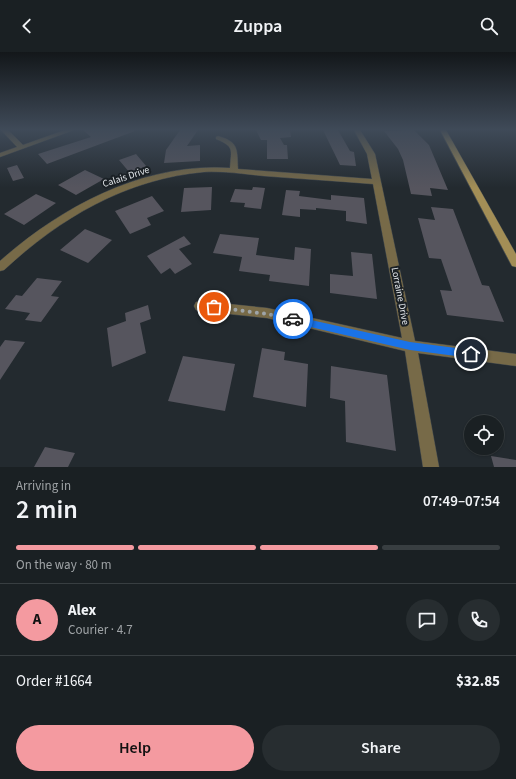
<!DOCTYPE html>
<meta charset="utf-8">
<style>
:root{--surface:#1a2023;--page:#272d30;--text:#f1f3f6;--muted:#9fa3a6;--line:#383e41;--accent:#f49aa0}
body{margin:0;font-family:"Source Sans 3",sans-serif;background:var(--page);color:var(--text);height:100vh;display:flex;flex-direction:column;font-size:15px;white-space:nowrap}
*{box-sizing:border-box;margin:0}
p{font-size:13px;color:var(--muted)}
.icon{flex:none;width:22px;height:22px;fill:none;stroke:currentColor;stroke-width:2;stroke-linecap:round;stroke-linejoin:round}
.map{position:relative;height:415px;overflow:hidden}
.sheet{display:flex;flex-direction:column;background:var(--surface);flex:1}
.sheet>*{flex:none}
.fabs{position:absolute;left:464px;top:363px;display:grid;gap:8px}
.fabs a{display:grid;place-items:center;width:40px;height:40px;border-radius:50%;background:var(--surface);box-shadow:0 1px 3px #0004,0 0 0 1px var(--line);font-size:20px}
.pin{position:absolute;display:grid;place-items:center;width:34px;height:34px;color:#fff;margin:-17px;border:2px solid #fff;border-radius:50%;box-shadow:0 1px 4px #0007}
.courier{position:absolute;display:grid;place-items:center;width:40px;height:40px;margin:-20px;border:3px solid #1a73e8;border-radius:50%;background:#fff;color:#222;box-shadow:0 1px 5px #0007}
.overview em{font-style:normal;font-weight:600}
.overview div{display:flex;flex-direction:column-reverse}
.overview{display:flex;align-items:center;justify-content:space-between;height:68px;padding:0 16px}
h1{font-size:26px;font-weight:600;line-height:30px}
.bar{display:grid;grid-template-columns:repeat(4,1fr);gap:6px 4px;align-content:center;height:48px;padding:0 16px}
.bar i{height:5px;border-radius:3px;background:var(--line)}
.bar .selected{background:var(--accent)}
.bar p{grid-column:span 4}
.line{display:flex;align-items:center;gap:10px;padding:0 16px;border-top:1px solid var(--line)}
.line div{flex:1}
.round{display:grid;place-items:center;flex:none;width:42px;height:42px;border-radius:21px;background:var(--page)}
.button{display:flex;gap:8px;margin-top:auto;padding:8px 16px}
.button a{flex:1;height:46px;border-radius:24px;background:var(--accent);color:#111;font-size:16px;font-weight:600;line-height:46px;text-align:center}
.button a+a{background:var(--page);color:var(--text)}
header{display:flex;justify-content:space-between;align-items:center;height:52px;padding:0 16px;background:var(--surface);font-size:18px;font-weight:600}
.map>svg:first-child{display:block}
</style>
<header><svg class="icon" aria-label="back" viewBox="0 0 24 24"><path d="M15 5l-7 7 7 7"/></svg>Zuppa<svg class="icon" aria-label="search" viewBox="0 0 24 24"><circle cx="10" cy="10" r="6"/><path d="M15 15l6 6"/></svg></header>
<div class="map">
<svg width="516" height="415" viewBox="0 0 516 415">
<rect width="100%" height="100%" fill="#232a2f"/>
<!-- building -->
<path fill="#56555e" d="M83,78H134L135,79L47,112L38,102L91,85Z
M180,78H198L187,94L200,93V109L164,111L166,98Z
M256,78H290L291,85L280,86L284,93H287L288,107H267V88H261Z
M323,78H338L350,99L354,100L356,114L340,113Z
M414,78L429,93L448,138L430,136L432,144L411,142L403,108L398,97L384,79Z
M136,102L147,115L130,121L119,108Z
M17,113L24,126L13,129L7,116Z
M85,118L104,127L76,143L58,133Z
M212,135L211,158L181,160L184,136Z
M253,135L265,136L261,157L244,155L245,151L230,150L235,137L252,138Z
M286,138L300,139L299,144L331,148V143L364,146L367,172L346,169V159L316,156V158L300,157V165L282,163Z
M36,142L56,151L24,173L4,162Z
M152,144L164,159L147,166L151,173L130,182L115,159Z
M431,155L453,157L482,233L489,234L504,270L447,263L440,238L452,239L441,207L429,206L418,166L435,168Z
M85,177L112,188L88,211L60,198Z
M220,182L259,186L256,203L294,208L295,195L311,197L309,234L269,229L270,223L239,219L242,205L213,201Z
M184,184L191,192L179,197L192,212L175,222L170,216L161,222L147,204Z
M351,200L372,202L377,247L330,241V222L353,224Z
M37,226L62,229L51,244L59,245L41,270L25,268L30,261L5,257L16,243L22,244Z
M148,253L151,267L140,271L146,301L112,315L107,276L126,269L125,261Z
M5,288L25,290L0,328V295Z
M262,296L285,300L284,308L308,312L306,355L253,345Z
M183,304L235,312L225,359L168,349Z
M331,314L387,323L396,399L346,390L345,349L330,346Z
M45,395L75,401L68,415H34Z
M491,404L516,408V415H494Z"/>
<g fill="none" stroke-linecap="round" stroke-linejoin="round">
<!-- street casing -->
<g stroke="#41484d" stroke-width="1">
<path id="street" d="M1,78H8L23,93L65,78H74L0,105V101L17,95Z
M354,78H360L375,102L415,289L516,302V314L418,301L439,415H423L405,299L267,266L200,259L196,258L194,254L196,250L200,249L267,256L402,286L373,132C337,129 301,127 264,124C244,122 224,119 204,120C126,127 60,166 4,218L0,219V209C62,154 145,110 230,116C231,97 235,95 216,87V85L218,84C239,90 237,97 238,117L372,127L367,102Z"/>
</g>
<!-- secondary casing -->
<g stroke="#41484d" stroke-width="1">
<path id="secondary" d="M440,78H446L516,202V215L512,214Z"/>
</g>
<!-- street -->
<use href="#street" fill="#776a48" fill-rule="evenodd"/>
<!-- secondary -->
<use href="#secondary" fill="#a38e56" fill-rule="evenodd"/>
</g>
<!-- sky -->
<linearGradient id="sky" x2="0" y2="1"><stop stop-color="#13171a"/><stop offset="0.57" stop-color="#3f4a58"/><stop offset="1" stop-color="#3f4a58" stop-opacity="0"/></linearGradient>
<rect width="516" height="136" fill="url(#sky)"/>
<!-- route -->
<path fill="#1a73e8" d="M293,264L410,290L471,298L475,302L471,306L410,298L293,271L290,267Z"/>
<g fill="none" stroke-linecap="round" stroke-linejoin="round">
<!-- done -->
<path stroke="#9ea4a8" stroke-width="4" stroke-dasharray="0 7.2" d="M214,255L267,262L293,267"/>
</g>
<g text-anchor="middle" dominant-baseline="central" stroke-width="4" stroke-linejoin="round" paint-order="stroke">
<!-- street labels -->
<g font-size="10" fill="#e1e5e9" stroke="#1a2025">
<text transform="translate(126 125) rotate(-18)">Calais Drive</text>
<text transform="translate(400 244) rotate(79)">Lorraine Drive</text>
</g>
</g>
</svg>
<div class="fabs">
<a><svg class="icon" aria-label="locate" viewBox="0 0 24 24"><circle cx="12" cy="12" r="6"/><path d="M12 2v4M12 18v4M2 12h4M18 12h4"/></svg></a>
</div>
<div class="pin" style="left:214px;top:255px;background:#ea580c"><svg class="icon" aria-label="bag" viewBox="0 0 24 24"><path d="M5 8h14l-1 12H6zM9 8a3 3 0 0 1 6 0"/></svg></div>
<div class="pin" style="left:471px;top:302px;background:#1f2937"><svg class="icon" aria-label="home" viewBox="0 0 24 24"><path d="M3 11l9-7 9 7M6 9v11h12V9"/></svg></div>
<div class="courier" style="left:293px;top:267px"><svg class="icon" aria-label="car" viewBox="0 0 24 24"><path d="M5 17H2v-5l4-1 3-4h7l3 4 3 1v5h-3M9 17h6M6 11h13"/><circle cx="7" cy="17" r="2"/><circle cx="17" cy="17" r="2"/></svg></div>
</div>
<section class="sheet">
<div class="overview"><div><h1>2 min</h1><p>Arriving in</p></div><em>07:49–07:54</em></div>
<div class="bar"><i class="selected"></i><i class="selected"></i><i class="selected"></i><i></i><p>On the way · 80 m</p></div>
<div class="line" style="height:72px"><b class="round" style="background:var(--accent);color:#111">A</b><div><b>Alex</b><p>Courier · 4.7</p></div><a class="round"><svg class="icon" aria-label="chat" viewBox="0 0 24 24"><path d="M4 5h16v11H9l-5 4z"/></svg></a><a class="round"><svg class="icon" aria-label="phone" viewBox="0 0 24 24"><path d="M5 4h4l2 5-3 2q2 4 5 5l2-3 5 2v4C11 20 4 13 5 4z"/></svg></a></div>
<div class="line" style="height:52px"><div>Order #1664</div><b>$32.85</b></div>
<div class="button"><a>Help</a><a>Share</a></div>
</section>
